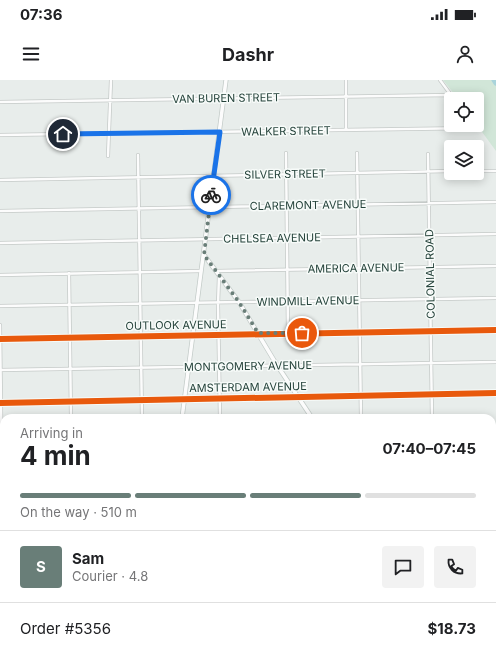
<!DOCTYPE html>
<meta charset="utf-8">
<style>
:root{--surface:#fff;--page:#f2f2f2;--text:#202124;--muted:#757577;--line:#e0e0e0;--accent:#697e78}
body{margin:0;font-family:Inter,sans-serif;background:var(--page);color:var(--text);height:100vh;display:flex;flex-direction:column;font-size:15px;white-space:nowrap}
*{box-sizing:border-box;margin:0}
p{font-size:13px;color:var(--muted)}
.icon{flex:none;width:22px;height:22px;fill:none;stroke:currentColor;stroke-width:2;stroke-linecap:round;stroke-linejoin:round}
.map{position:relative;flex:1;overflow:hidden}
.panel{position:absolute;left:0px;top:334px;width:496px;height:248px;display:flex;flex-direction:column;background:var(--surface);border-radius:12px 12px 0 0;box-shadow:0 2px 10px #0003}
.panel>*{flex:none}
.fabs{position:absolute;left:444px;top:12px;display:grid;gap:8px}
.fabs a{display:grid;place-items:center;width:40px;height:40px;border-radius:4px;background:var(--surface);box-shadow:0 2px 10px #0003;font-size:20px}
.pin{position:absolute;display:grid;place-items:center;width:34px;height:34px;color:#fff;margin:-17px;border:2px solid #fff;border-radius:50%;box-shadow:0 1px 4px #0007}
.courier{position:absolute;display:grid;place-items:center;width:40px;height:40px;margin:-20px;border:3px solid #1a73e8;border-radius:50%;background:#fff;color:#222;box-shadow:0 1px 5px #0007}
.head em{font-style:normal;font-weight:700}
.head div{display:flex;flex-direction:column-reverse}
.head{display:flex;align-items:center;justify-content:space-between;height:68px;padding:0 20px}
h1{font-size:26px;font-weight:700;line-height:30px}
.bar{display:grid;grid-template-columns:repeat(4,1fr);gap:6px 4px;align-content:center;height:48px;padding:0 20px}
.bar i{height:5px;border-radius:3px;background:var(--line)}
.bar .active{background:var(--accent)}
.bar p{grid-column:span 4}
.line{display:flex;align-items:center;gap:10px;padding:0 20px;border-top:1px solid var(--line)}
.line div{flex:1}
.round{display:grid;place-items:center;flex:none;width:42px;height:42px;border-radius:4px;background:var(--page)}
.status{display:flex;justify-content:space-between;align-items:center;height:28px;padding:0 20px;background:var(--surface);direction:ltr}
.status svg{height:11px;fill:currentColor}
header{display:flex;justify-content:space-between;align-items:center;height:52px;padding:0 20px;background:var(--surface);font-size:18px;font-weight:700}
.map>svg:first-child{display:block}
</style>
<div class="status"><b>07:36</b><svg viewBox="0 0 49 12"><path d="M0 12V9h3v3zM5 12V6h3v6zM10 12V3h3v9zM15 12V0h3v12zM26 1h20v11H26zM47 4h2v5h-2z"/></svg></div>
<header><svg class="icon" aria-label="menu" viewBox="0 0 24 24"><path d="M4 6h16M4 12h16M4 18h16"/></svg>Dashr<svg class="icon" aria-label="person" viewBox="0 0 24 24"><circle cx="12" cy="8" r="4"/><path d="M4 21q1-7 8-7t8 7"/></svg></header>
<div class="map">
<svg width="496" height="582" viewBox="0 0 496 582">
<rect width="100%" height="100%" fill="#e8edeb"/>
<!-- green -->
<path fill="#d1e6d8" d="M443,0H496V71L477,45V19H458Z"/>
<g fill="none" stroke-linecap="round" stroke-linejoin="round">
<!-- river -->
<path stroke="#a9d4db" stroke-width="5" d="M494,0L496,3"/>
<!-- street casing -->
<g stroke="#c5cac8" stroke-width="4">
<path id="street" d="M346,0V50
M440,0L454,19
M0,22L451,15
M0,55L475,48
M286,73L288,253
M357,73L361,338
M428,74L432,338
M138,75L142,338
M108,76L111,0
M477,91H496
M0,100L451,91
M0,131L496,122
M0,163L496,154
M216,191L496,186
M69,193L71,338
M0,195L201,191
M219,196L218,225L220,338
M0,226L496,218
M0,245L3,485
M0,259L496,250
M0,290L496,282
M0,323L496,313
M492,346H496
M492,377H496
M492,411H496
M0,420H4
M492,443H496
M492,475H496
M492,507H496
M0,517H4
M492,540H496
M0,549H4
M0,572L4,571
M116,578V582
M474,578V582
M151,581L334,578"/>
</g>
<!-- secondary casing -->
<g stroke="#c3cbc8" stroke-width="5">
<path id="secondary" d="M204,175L239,222L275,282L312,338
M182,338L226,0
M0,555L4,564
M9,578L10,582
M451,578L453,582
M150,582L151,578"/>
</g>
<!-- street -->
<use href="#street" stroke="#fcfcfc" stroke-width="2.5"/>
<!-- secondary -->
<use href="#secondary" stroke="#fcfcfc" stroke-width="3.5"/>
<!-- cycleway casing -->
<g stroke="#f7fbf9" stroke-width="8">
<path id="cycleway" d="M0,259L496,250
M0,323L496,313"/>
</g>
<!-- cycleway -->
<use href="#cycleway" stroke="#e8590c" stroke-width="6"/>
</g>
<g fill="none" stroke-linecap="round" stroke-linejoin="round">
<!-- done -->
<path stroke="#697e78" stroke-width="4" stroke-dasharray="0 7.2" d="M211,115L204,175L239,222L258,253H302"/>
<!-- route -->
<path stroke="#1a73e8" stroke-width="5" d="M63,54L220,52L211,115"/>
</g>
<g text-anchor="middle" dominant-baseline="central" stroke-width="3" stroke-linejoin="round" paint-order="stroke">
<!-- street labels -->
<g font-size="11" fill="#24423a" stroke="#f7fbf9">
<text transform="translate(226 18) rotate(-1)">VAN BUREN STREET</text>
<text transform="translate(286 51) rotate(-1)">WALKER STREET</text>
<text transform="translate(285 94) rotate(-1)">SILVER STREET</text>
<text transform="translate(308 125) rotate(-1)">CLAREMONT AVENUE</text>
<text transform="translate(272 158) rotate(-1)">CHELSEA AVENUE</text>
<text transform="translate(356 188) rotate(-1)">AMERICA AVENUE</text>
<text transform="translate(430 194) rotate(-91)">COLONIAL ROAD</text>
<text transform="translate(308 221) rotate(-1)">WINDMILL AVENUE</text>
<text transform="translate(176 245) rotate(-1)">OUTLOOK AVENUE</text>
<text transform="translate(248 286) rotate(-1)">MONTGOMERY AVENUE</text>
<text transform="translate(248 307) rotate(-1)">AMSTERDAM AVENUE</text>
</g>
</g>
</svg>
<div class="fabs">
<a><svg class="icon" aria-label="locate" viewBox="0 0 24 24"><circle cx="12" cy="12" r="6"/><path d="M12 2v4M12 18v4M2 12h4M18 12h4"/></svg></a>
<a><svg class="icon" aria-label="layers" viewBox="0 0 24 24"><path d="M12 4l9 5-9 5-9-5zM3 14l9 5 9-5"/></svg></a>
</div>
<div class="pin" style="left:302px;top:253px;background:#ea580c"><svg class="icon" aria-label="bag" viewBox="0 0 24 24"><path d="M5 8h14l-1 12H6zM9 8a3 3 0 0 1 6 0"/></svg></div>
<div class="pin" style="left:63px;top:54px;background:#1f2937"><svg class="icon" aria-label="home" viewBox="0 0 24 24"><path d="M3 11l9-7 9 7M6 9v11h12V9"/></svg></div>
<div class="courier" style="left:211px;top:115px"><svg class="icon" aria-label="bike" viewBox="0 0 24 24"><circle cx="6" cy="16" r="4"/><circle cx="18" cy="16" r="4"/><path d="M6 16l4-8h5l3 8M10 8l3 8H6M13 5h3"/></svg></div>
<section class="panel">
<div class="head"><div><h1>4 min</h1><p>Arriving in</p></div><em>07:40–07:45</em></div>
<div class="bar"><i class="active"></i><i class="active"></i><i class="active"></i><i></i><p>On the way · 510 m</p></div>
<div class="line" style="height:72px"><b class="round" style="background:var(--accent);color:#fff">S</b><div><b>Sam</b><p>Courier · 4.8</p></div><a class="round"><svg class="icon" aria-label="chat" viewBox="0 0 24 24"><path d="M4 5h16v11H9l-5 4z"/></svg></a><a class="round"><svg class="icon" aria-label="phone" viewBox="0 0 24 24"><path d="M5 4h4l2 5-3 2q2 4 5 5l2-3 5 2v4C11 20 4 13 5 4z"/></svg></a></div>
<div class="line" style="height:52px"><div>Order #5356</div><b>$18.73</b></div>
</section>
</div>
